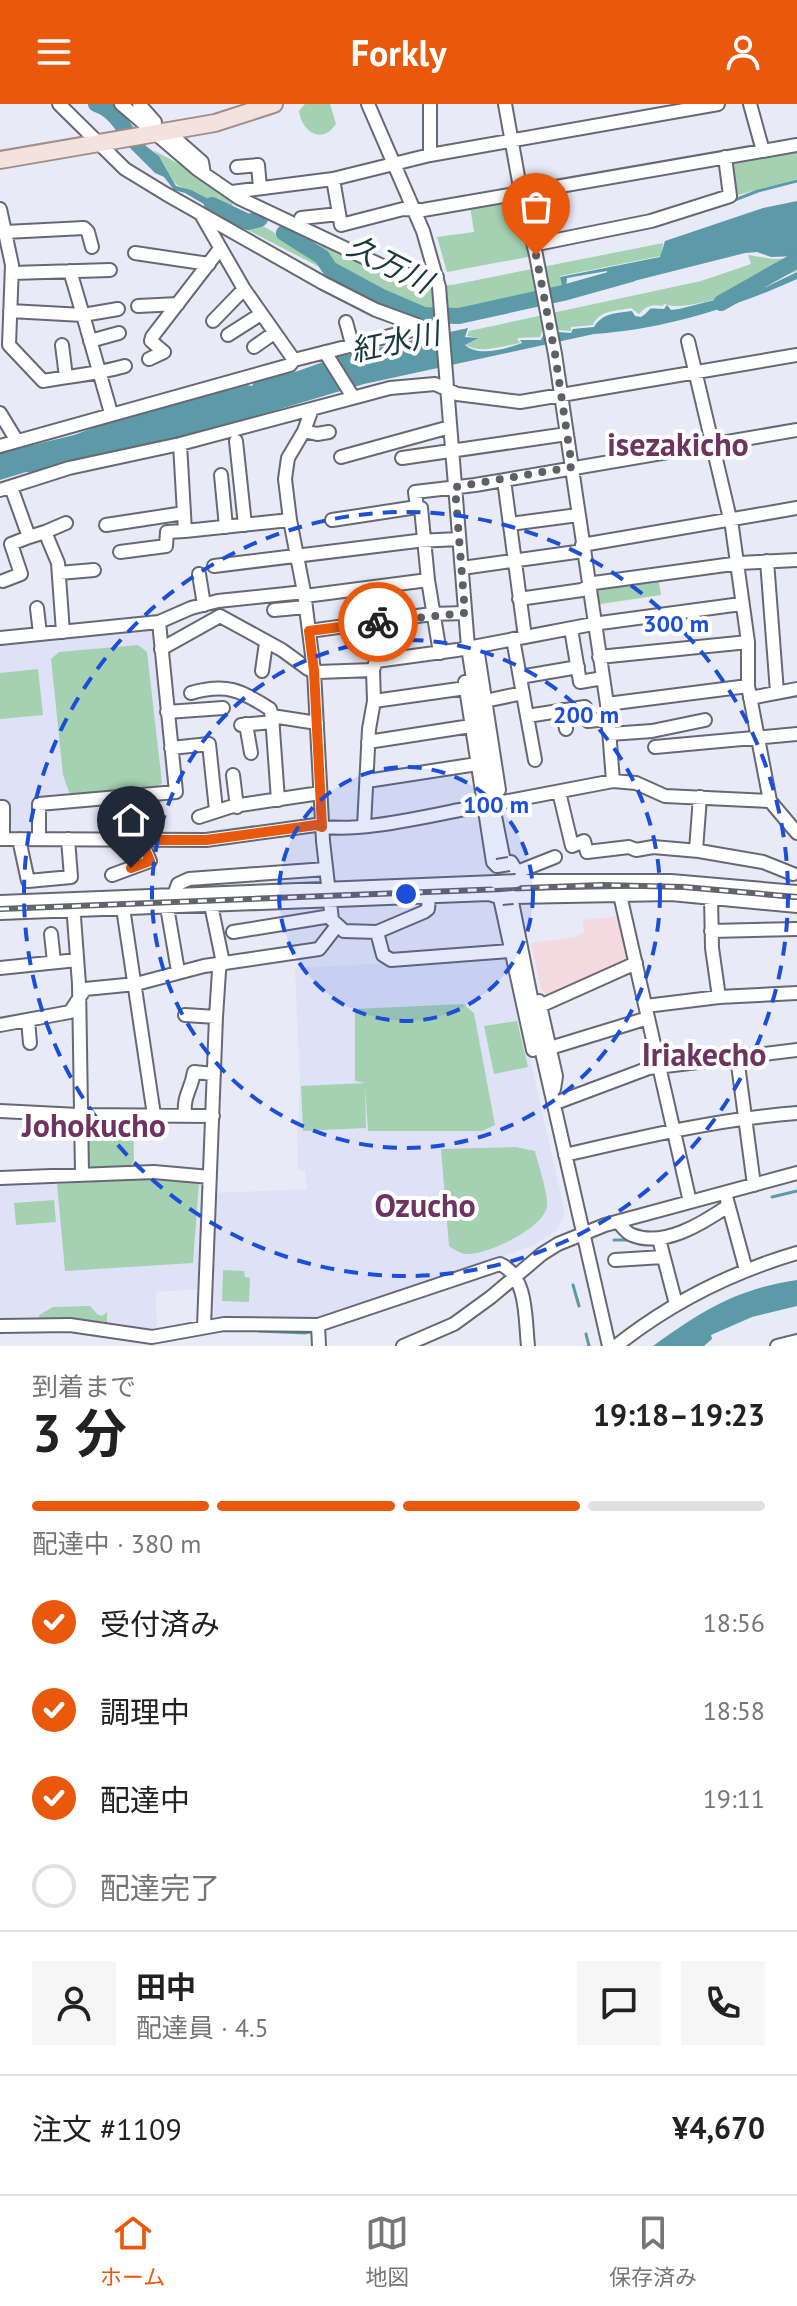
<!DOCTYPE html>
<html lang="ja">
<meta charset="utf-8">
<style>
:root{--surface:#fff;--page:#f6f6f6;--text:#222;--muted:#767676;--line:#e0e0e0;--accent:#ea580c}
body{margin:0;font-family:"PT Sans","Noto Sans JP",sans-serif;background:var(--page);color:var(--text);height:100vh;display:flex;flex-direction:column;font-size:30px;white-space:nowrap}
*{box-sizing:border-box;margin:0}
p{font-size:26px;color:var(--muted)}
.icon{flex:none;width:44px;height:44px;fill:none;stroke:currentColor;stroke-width:2;stroke-linecap:round;stroke-linejoin:round}
.map{position:relative;height:1242px;overflow:hidden}
.details{display:flex;flex-direction:column;background:var(--surface);flex:1}
.details>*{flex:none}
.pin{position:absolute;display:grid;place-items:center;width:68px;height:68px;color:#fff;margin:-82px -34px;border-radius:50% 50% 50% 0;rotate:-45deg;box-shadow:0 0 8px #0007}
.pin .icon{rotate:45deg}
.courier{position:absolute;display:grid;place-items:center;width:80px;height:80px;margin:-40px;border:6px solid #ea580c;border-radius:50%;background:#fff;color:#222;box-shadow:0 2px 10px #0007}
.overview em{font-style:normal;font-weight:700}
.overview div{display:flex;flex-direction:column-reverse}
.overview{display:flex;align-items:center;justify-content:space-between;height:136px;padding:0 32px}
h1{font-size:52px;font-weight:700;line-height:60px}
.bar{display:grid;grid-template-columns:repeat(4,1fr);gap:12px 8px;align-content:center;height:96px;padding:0 32px}
.bar i{height:10px;border-radius:6px;background:var(--line)}
.bar .on{background:var(--accent)}
.bar p{grid-column:span 4}
.line{display:flex;align-items:center;gap:20px;padding:0 32px;border-top:2px solid var(--line)}
.line div{flex:1}
.round{display:grid;place-items:center;flex:none;width:84px;height:84px;border-radius:0px;background:var(--page)}
ol{padding:0 32px;list-style:none}
li{display:flex;align-items:center;gap:24px;height:88px}
li p{margin-inline-start:auto}
li .icon{padding:8px;border-radius:50%;background:var(--accent);color:#fff;stroke-width:4}
li:last-child{color:var(--muted)}
li i{width:44px;height:44px;border:4px solid var(--line);border-radius:50%}
header{display:flex;justify-content:space-between;align-items:center;height:104px;padding:0 32px;background:var(--accent);color:#fff;font-size:36px;font-weight:700}
.dock{display:flex;justify-content:space-around;align-items:center;height:112px;border-top:2px solid var(--line);background:var(--surface);font-size:22px;color:var(--muted)}
.dock a{display:grid;justify-items:center;gap:4px}
.dock .on{color:var(--accent)}
.map>svg:first-child{display:block}
</style>
<header><svg class="icon" aria-label="menu" viewBox="0 0 24 24"><path d="M4 6h16M4 12h16M4 18h16"/></svg>Forkly<svg class="icon" aria-label="person" viewBox="0 0 24 24"><circle cx="12" cy="8" r="4"/><path d="M4 21q1-7 8-7t8 7"/></svg></header>
<div class="map">
<svg width="797" height="1242" viewBox="0 0 797 1242">
<rect width="100%" height="100%" fill="#e8ebf7"/>
<!-- built -->
<path fill="#dfe2f6" d="M156,524L170,683L34,696V726L31,730H8V699H0V537Z
M507,853L565,1109L556,1127L532,1142L314,1214H207L212,1089L307,1085L305,1066H298L297,1028L300,981L295,864Z
M161,1071L206,1076L202,1185L156,1188L157,1226L115,1219V1223L0,1218V1078Z"/>
<!-- medical -->
<path fill="#f4dae0" d="M621,812L630,851L625,861L549,893L542,888L531,839L576,833L584,828L583,816Z"/>
<!-- green -->
<path fill="#a4d1b1" d="M305,0H330L336,20C322,41 302,28 299,7Z
M797,45V75L734,92L731,56Z
M153,46L183,62L234,96L231,105L177,81C167,70 165,56 153,46Z
M514,94L518,96L531,149L528,153L447,168L437,133L474,128L470,102Z
M256,118L296,141C312,144 320,158 331,169L240,122V119L248,124Z
M307,139C336,142 360,163 388,173C409,181 430,182 452,181L663,139L661,152L560,172L562,187L469,205L465,209L421,207L336,165L327,155L304,140Z
M748,151L773,155L797,154V167C774,176 685,211 665,200L662,202C651,200 647,202 639,210L631,204C617,207 599,206 593,221L571,223V227L543,225L540,233L517,234L520,239C503,242 481,250 466,241L479,234L467,232L469,227L701,177L751,160Z
M658,473L661,491L594,501V482Z
M138,541L147,548L162,679L158,682L73,690L69,688L63,671L51,555L59,548Z
M38,565L43,611L0,615V569Z
M463,900L474,909L495,1021L482,1027H368L365,983L366,1024L303,1027L301,982L365,979L355,977V905Z
M517,917L528,963L494,970L484,922Z
M86,1015H133L134,1057L129,1064H92L87,1058Z
M515,1043L535,1047C538,1060 549,1092 547,1103C542,1125 487,1151 467,1150C460,1150 454,1145 449,1142L441,1045Z
M164,1074L199,1079L193,1159L65,1167L57,1080Z
M54,1096L56,1118L16,1121L14,1099Z
M223,1166L244,1167L245,1173L250,1174L249,1198L222,1197Z
M90,1202L97,1210L102,1212L107,1208V1222L40,1216L39,1211L53,1203Z"/>
<!-- water -->
<path fill="#5b9aa6" d="M118,13L130,22L146,42L159,52L176,82L191,86L232,107L229,115L185,89L174,86L164,73L155,69L131,45L120,29Z
M797,97V152L771,153L757,148L745,149L622,180L626,175L608,173L607,167L567,174L566,184L563,187L560,173L660,153L665,137L763,104Z
M797,168V175C736,203 661,226 594,230L364,280L169,338L38,369L26,368L0,376V349L74,331L120,314L247,281L252,282L254,278L298,267L337,253L468,224L465,233L479,234L465,241C478,253 506,245 522,239L520,236H541L545,227L571,229L573,225L594,223C602,209 617,209 632,207L635,212L641,213C655,204 643,204 664,205L667,201L671,206L679,205L766,183Z
M797,1176V1202L752,1213L711,1231L712,1235L704,1242H653C702,1207 736,1185 797,1176Z"/>
<g fill="none" stroke-linecap="round" stroke-linejoin="round">
<!-- stream -->
<path stroke="#5b9aa6" stroke-width="3" d="M732,97L758,87L797,77
M542,145L644,124
M772,1093L797,1087
M614,1136H630
M573,1181L579,1202
M353,1216L364,1212
M259,1227L305,1229L315,1227
M586,1230L589,1242
M155,1238L182,1233"/>
<!-- river -->
<path stroke="#5b9aa6" stroke-width="16" d="M96,0C111,4 121,19 129,31
M212,101L248,118L260,115
M284,129L322,153L330,165L380,192L424,211L459,212L563,189L631,170
M721,199L797,156"/>
<!-- minor casing -->
<g stroke="#666873" stroke-width="16">
<path id="minor" d="M59,0L125,65L166,90L323,179L376,206L417,221V225L294,256L244,185L202,112
M121,0L197,65L239,94L391,166L414,172L437,173
M139,0L155,18
M368,0L423,127L439,183L468,543L491,692L541,944L609,1242
M430,0V51
M505,0L521,89L536,151L555,250L607,600L613,677
M750,0L763,47
M177,36L202,58L204,70
M237,63L258,61L260,84
M333,75L341,121L403,105L423,106L797,41
M530,87L542,139L651,117L730,92L725,53
M232,88L333,75L430,51L718,0
M0,105L12,161L9,241L43,277C70,272 98,270 125,262
M301,114L339,110
M5,128L84,124L88,128L92,143
M135,149L209,160
M70,167L83,211L118,205
M12,169L110,166
M138,202L178,200
M10,207L83,211L111,309
M213,217L244,185
M346,218L352,240
M228,231L261,210
M90,237L119,229
M688,237L732,423L748,538V582L770,697
M62,241L66,273
M254,243L274,229
M325,248L353,293
M149,255L164,248L151,237L152,233L219,146
M312,305L304,327L288,354L285,375L290,416L304,488L314,567L323,737L332,816L344,827L377,828L383,851L391,856L510,847
M0,309L17,337
M304,327L317,330L329,328
M236,337L245,421
M180,340L185,427L290,416
M0,342L290,261L294,256
M341,353L450,323
M402,354L567,330
M221,371L226,423
M504,376L525,533
M11,383L29,433L45,428L58,459L63,528
M0,386L69,364L180,340L390,284L435,280L457,290L520,298L797,251
M332,416L417,403
M510,420L578,411
M106,421L184,409
M45,428L66,419
M582,441L797,404
M120,448L166,442L167,428L185,427
M767,457L777,588
M214,462L417,437L459,435
M462,464L583,447
M59,469L94,466
M199,470L204,501
M3,477L21,470L11,440L29,433
M305,492L428,476
M519,495L582,486L594,479L740,459L797,456
M37,504L40,530
M274,506L306,503
M571,525L580,578L603,574
M309,527L432,510L465,509
M0,534L159,518L191,504L218,497L304,488
M513,535L535,656
M161,545L220,512L282,546L308,565L318,568L373,566L374,597L369,625L364,722
M465,546L468,543L478,550L499,686
M440,549L428,476L421,404L417,403L415,388L475,381L797,326
M599,553L748,538
M373,566L376,557L457,546L593,520L741,500
M262,567L266,539
M520,573L578,563
M465,578L493,758L497,762
M191,589C226,579 241,586 270,605L272,612L317,619
M750,594L797,585
M374,597L466,584
M485,597L523,589
M607,600L748,582
M563,606L566,625
M167,608L223,604
M272,612L278,696
M527,612L585,603L588,617L608,615
M246,620L251,649
M241,621L273,618
M610,630L652,627L705,616
M368,638L471,622
M655,643L797,630
M171,644L209,640L216,706
M233,671L237,703
M367,677L477,660
M559,688L572,742L584,737L587,748L629,743L636,746L653,743L699,747L763,758L793,770
M498,699L613,677L636,679L665,692L770,697L797,729
M0,703H3V735
M199,713L233,702L320,689
M0,735L206,736L316,721C353,732 443,708 486,701
M19,735L28,777L71,773L68,735
M39,735V700L176,688L159,518
M121,736L122,692
M696,746L700,693
M511,758L517,768L555,753
M112,771L150,757L141,736
M516,777H671L797,788
M174,791L178,780L189,775L326,765
M620,791L690,1098
M711,792L712,844L719,893
M513,793L671,790L797,802
M500,794L533,946
M0,798L496,778
M73,800L79,880L82,1069
M167,803L178,867
M123,804L154,1011
M0,809L489,790L502,794
M711,827L797,825
M233,828L331,812
M377,828L424,808L428,805L429,792
M51,830L54,858
M0,864L77,856
M539,897L556,972L554,985
M540,902L636,859
M646,902L719,893L797,889
M185,911L216,913
M28,916L30,939
M0,921L70,908L85,885L136,880L204,862L319,845L336,823
M550,944L648,914
M737,953L754,1081
M553,1000L649,964L797,946
M0,1007L79,1011L213,1012
M185,1012C183,991 191,987 194,968L214,970
M565,1051C642,1033 718,1015 797,1009
M0,1074L154,1068L210,1073
M727,1096L746,1166
M618,1118C622,1122 626,1129 632,1131C664,1144 703,1119 728,1102
M659,1135L676,1200
M615,1156L663,1153
M318,1221L319,1242
M0,1222L70,1221L152,1233L224,1220L318,1221L500,1160C528,1173 525,1215 528,1242
M204,1222L216,913L219,867L222,854L211,801
M403,1242L454,1220L491,1193L542,1150L558,1140L605,1121L797,1069
M616,1242C669,1200 732,1168 797,1149
M777,1242L797,1237"/>
</g>
<!-- major casing -->
<g stroke="#a18e8b" stroke-width="20">
<path id="major" d="M0,56L215,19L274,0"/>
</g>
<!-- minor -->
<use href="#minor" stroke="#fff" stroke-width="12"/>
<!-- major -->
<use href="#major" stroke="#f4e2de" stroke-width="16"/>
<!-- rail casing -->
<g stroke="#62646b" stroke-width="6">
<path id="rail" d="M0,805L601,781L684,783L797,793"/>
</g>
<!-- rail -->
<use href="#rail" stroke="#fff" stroke-width="3" stroke-dasharray="9" stroke-linecap="butt"/>
<!-- minor-bridge casing -->
<g stroke="#666873" stroke-width="16" stroke-linecap="butt">
<path id="minor-bridge" d="M486,701L498,699
M497,762L509,760
M496,778L516,777
M502,794L513,793"/>
</g>
<!-- minor-bridge -->
<use href="#minor-bridge" stroke="#fff" stroke-width="12"/>
</g>
<g fill="none" stroke-linecap="round" stroke-linejoin="round">
<!-- done -->
<path stroke="#5e6067" stroke-width="8" stroke-dasharray="0 14.4" d="M378,518L465,509L455,383L572,363L555,250L536,151"/>
<!-- route -->
<path stroke="#ea580c" stroke-width="10" d="M131,764L150,757L141,736H206L316,721L322,723L314,567L309,527L378,518"/>
</g>
<!-- distance rings -->
<circle cx="406" cy="790" r="127" fill="#1d4ed8" fill-opacity=".12"/>
<g fill="none" stroke="#1d4ed8" stroke-width="4" stroke-dasharray="14 10">
<circle cx="406" cy="790" r="127"/>
<circle cx="406" cy="790" r="254"/>
<circle cx="406" cy="790" r="382"/>
</g>
<g text-anchor="middle" dominant-baseline="central" stroke-width="8" stroke-linejoin="round" paint-order="stroke">
<!-- water labels -->
<g font-size="30" font-style="italic" fill="#18383e" stroke="#fff">
<text transform="translate(390 159) rotate(27)">久万川</text>
<text transform="translate(395 237) rotate(-12)">紅水川</text>
</g>
<!-- quarter labels -->
<g font-size="32" font-weight="bold" fill="#6d3460" stroke="#fff">
<text x="678" y="340">isezakicho</text>
<text x="704" y="950">Iriakecho</text>
<text x="94" y="1021">Johokucho</text>
<text x="425" y="1101">Ozucho</text>
</g>
</g>
<circle cx="406" cy="790" r="12" fill="#1d4ed8" stroke="#fff" stroke-width="4"/>
<g font-size="24" text-anchor="middle" font-weight="bold" fill="#1d4ed8" stroke="#fff" stroke-width="8" stroke-linejoin="round" paint-order="stroke">
<text x="676" y="528">300 m</text>
<text x="586" y="619">200 m</text>
<text x="496" y="709">100 m</text>
</g>
</svg>
<div class="pin" style="left:536px;top:151px;background:#ea580c"><svg class="icon" aria-label="bag" viewBox="0 0 24 24"><path d="M5 8h14l-1 12H6zM9 8a3 3 0 0 1 6 0"/></svg></div>
<div class="pin" style="left:131px;top:764px;background:#1f2937"><svg class="icon" aria-label="home" viewBox="0 0 24 24"><path d="M3 11l9-7 9 7M6 9v11h12V9"/></svg></div>
<div class="courier" style="left:378px;top:518px"><svg class="icon" aria-label="bike" viewBox="0 0 24 24"><circle cx="6" cy="16" r="4"/><circle cx="18" cy="16" r="4"/><path d="M6 16l4-8h5l3 8M10 8l3 8H6M13 5h3"/></svg></div>
</div>
<section class="details">
<div class="overview"><div><h1>3 分</h1><p>到着まで</p></div><em>19:18–19:23</em></div>
<div class="bar"><i class="on"></i><i class="on"></i><i class="on"></i><i></i><p>配達中 · 380 m</p></div>
<ol>
<li><svg class="icon" aria-label="check" viewBox="0 0 24 24"><path d="M5 12l5 5 9-10"/></svg>受付済み<p>18:56</p></li>
<li><svg class="icon" aria-label="check" viewBox="0 0 24 24"><path d="M5 12l5 5 9-10"/></svg>調理中<p>18:58</p></li>
<li><svg class="icon" aria-label="check" viewBox="0 0 24 24"><path d="M5 12l5 5 9-10"/></svg>配達中<p>19:11</p></li>
<li><i></i>配達完了</li>
</ol>
<div class="line" style="height:144px"><a class="round"><svg class="icon" aria-label="person" viewBox="0 0 24 24"><circle cx="12" cy="8" r="4"/><path d="M4 21q1-7 8-7t8 7"/></svg></a><div><b>田中</b><p>配達員 · 4.5</p></div><a class="round"><svg class="icon" aria-label="chat" viewBox="0 0 24 24"><path d="M4 5h16v11H9l-5 4z"/></svg></a><a class="round"><svg class="icon" aria-label="phone" viewBox="0 0 24 24"><path d="M5 4h4l2 5-3 2q2 4 5 5l2-3 5 2v4C11 20 4 13 5 4z"/></svg></a></div>
<div class="line" style="height:104px"><div>注文 #1109</div><b>¥4,670</b></div>
</section>
<nav class="dock">
<a class="on"><svg class="icon" aria-label="home" viewBox="0 0 24 24"><path d="M3 11l9-7 9 7M6 9v11h12V9"/></svg>ホーム</a>
<a><svg class="icon" aria-label="map" viewBox="0 0 24 24"><path d="M3 6l6-2 6 2 6-2v14l-6 2-6-2-6 2zM9 4v14M15 6v14"/></svg>地図</a>
<a><svg class="icon" aria-label="saved" viewBox="0 0 24 24"><path d="M7 4h10v16l-5-4-5 4z"/></svg>保存済み</a>
</nav>
